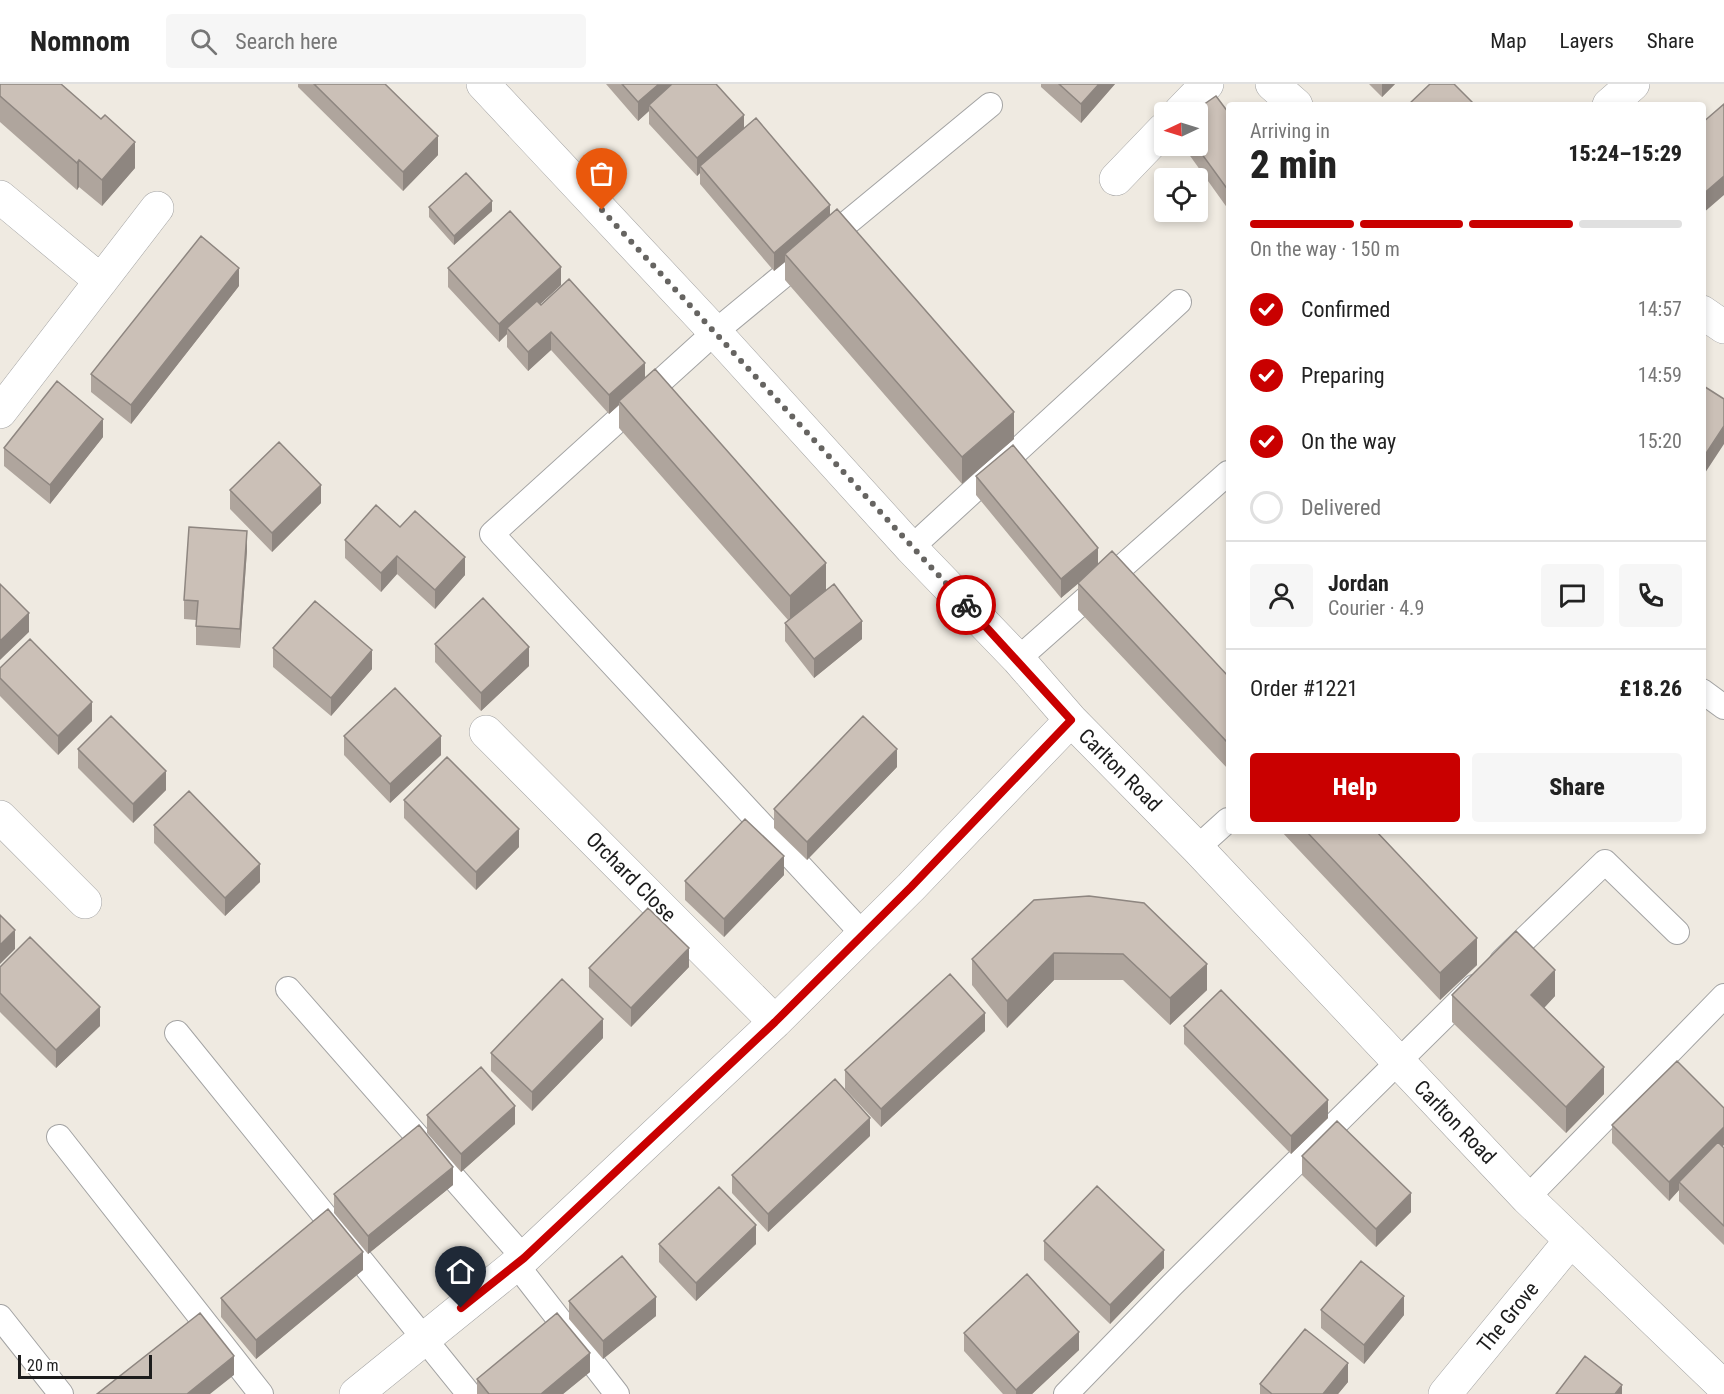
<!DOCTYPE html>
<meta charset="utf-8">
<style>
:root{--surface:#fff;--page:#f6f6f6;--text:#222;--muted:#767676;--line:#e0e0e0;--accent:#c90000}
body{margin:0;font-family:"Roboto Condensed",sans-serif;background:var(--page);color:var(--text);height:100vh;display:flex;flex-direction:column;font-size:22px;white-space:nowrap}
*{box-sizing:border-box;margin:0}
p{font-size:20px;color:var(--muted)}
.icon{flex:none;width:33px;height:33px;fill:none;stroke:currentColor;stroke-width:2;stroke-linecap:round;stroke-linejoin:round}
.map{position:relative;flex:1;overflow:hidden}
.side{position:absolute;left:1226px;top:18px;width:480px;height:732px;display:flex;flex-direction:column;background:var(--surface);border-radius:6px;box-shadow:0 3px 9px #0003}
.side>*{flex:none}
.needle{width:39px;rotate:266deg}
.buttons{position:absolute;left:1154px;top:18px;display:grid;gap:12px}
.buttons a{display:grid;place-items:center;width:54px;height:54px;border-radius:6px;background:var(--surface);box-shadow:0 3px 9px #0003;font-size:30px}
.scale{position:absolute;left:18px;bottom:15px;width:134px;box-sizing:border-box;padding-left:6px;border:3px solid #1c1c1c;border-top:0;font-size:16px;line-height:21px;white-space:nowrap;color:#1c1c1c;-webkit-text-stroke:4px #fff;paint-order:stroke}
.pin{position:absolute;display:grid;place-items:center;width:51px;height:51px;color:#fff;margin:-62px -26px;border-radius:50% 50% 50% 0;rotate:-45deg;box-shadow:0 0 6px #0007}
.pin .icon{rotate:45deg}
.courier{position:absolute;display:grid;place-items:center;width:60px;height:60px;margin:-30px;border:4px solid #c90000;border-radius:50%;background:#fff;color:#222;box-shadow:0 2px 8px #0007}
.head em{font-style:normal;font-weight:800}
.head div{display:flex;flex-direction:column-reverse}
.head{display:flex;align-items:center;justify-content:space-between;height:102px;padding:0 24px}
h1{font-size:39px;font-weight:800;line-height:45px}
.bar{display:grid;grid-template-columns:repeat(4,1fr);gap:9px 6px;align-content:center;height:72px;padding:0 24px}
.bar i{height:8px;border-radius:4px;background:var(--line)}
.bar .on{background:var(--accent)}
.bar p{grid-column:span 4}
.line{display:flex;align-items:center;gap:15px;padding:0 24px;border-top:2px solid var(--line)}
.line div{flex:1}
.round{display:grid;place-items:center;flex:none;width:63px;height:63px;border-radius:6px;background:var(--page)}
ol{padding:0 24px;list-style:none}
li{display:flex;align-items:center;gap:18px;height:66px}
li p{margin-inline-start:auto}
li .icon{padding:6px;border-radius:50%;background:var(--accent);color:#fff;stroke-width:4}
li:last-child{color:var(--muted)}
li i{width:33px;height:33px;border:3px solid var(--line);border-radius:50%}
.cta{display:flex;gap:12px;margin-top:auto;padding:12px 24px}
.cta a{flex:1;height:69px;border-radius:6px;background:var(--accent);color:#fff;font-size:24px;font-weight:800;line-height:69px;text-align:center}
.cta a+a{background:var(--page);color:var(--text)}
header{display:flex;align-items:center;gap:36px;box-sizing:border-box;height:84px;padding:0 30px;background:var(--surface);border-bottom:2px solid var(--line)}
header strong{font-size:28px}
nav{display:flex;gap:33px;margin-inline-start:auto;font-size:21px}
.search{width:420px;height:54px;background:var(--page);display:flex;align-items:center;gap:15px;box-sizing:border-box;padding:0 21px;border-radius:6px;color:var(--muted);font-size:22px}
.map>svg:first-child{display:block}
</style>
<header>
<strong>Nomnom</strong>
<div class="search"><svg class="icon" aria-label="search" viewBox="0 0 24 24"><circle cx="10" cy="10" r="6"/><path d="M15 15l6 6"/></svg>Search here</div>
<nav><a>Map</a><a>Layers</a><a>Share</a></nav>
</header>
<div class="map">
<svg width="1724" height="1310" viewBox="0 0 1724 1310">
<rect width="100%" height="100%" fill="#efeae1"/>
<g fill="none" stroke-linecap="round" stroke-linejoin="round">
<!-- service casing -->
<g stroke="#a3a3a3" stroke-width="26">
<path id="service" d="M911,464L1179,218
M1018,575L1228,389
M1702,607L1724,623
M1197,764L1228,736
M862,849L492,450L715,248L990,21
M1502,877L1605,778L1677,848
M288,905L524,1174
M177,949L469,1310
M59,1053L261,1310
M1527,1114L1724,912
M516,1180L617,1310
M0,1233L61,1310
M1066,1310L1172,1201L1474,903"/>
</g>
<!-- minor casing -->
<g stroke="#a3a3a3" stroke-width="34">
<path id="minor" d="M483,0L715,248L911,464L1018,575L1071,636L1197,764L1527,1114L1724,1303
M1272,0L1296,21
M1609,21L1633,0
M1180,28L1207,0
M1116,95L1164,45
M0,113L101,197
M1702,228L1724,243
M0,328L157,124
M486,648L775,938
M0,733L85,818
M356,1310L524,1174L775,938L911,803L1071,636
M1445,1310L1571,1156"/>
</g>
<!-- service -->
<use href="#service" stroke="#fff" stroke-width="24"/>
<!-- minor -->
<use href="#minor" stroke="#fff" stroke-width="33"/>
</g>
<!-- wall -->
<path fill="#afa59d" d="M0,0L135,84L102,122L79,103L77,106L0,38Z
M298,0H385L438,71L403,107L298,3Z
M606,0H716L744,44L830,130L1014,355L962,400L785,196V178L774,187L700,100V89L697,92L649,40V27L638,37Z
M1041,0H1115L1081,39L1041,3Z
M1369,0H1395L1382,13Z
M1228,28V125L1183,62H1197Z
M429,123L492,127L454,161L429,133Z
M448,184L561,201L540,220L645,293L826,506L862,555L814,594L785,557V539L788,536L619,344V321L609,330L551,266L528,287L507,263V250L499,258L448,203Z
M239,202L131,340L91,308V290Z
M1702,301L1724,315L1705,389L1702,388Z
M103,353L50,420L4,382V364Z
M976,392L1098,480L1228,592V685L1078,526V499L1061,514L976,411Z
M230,406L321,419L272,468L230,425Z
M400,443L465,491L435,525L397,490L381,508L345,474V456Z
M247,466L240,564L196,561V536L184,535V516Z
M435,560L529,582L481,627L435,578Z
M273,564L372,585L331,632L273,583Z
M0,584L92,637L58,671L0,612Z
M344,652L441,671L390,719L344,671Z
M78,665L166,706L133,739L78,684Z
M897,683L807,776L774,744V725Z
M404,716L519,763L476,806L404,734Z
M154,741L260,798L225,832L154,759Z
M1281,747H1376L1477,881L1440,916Z
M784,791L724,853L685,816V797Z
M1034,816L1207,906L1170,941L1123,896H1054L1007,944L972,901V875Z
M0,883L100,942L56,984L0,928Z
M689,883L631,943L589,903V884Z
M1452,911L1555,912L1544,924L1604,1010L1566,1049L1452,938Z
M1184,942L1328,1034L1291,1070L1184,960Z
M985,947L881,1043L845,1005V986Z
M603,954L532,1027L491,987V969Z
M427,1031L515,1040L461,1088L427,1049Z
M1612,1041L1723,1063L1724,1064V1161L1679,1117V1106L1669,1117L1612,1059Z
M870,1052L768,1148L732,1109V1091Z
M1302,1072L1411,1128L1376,1163L1302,1091Z
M453,1101L368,1170L334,1129V1110Z
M1044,1157L1164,1184L1110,1240L1044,1176Z
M659,1160H756L696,1217L659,1178Z
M363,1186L256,1275L221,1233V1214Z
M569,1217L656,1232L603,1275L569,1235Z
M1321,1226L1404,1231L1364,1280L1321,1244Z
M964,1249L1079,1266L1032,1310H1003L964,1267Z
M590,1288L563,1310H477V1295Z
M1348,1298L1338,1310H1260V1300Z"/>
<!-- shaded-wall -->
<path fill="#8e8680" d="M659,0H680L649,21V27L638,37V18Z
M1099,0H1115L1081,39V20Z
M1382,0H1395L1382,13Z
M744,31V49L700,82V89L697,92V74Z
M438,52V71L403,107V88Z
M135,58V84L102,122V96Z
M79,76V103L77,106V79Z
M1724,92V111L1702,130V111Z
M492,117V127L454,161V152Z
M830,121V139L785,170V178L774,187V169Z
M561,183V201L510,248L507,244V250L499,258V240Z
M239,184V202L131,340V321Z
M551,248V266L528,287V268Z
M645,279V297L619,317V321L609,330V311Z
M1014,328V355L962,400V373Z
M103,335V353L50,420V401Z
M1724,342V360L1705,389V371Z
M321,401V419L272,468V449Z
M247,447V466L240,564V545Z
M1098,464V483L1061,514V495Z
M397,472V490L381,508V489Z
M465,473V491L435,525V506Z
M826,479V506L790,538V512Z
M29,529V548L0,576V557Z
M862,537V555L814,594V575Z
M529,563V582L481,627V609Z
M372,566V585L331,632V614Z
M92,618V637L58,671V652Z
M441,652V671L390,719V700Z
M897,665V683L807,776V758Z
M166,687V706L133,739V720Z
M519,745V763L476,806V788Z
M784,772V791L724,853V835Z
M260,780V798L225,832V814Z
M15,846V865L0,880V861Z
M1477,854V881L1440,916V889Z
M689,864V883L631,943V924Z
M1054,869V896L1007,944V917Z
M1207,880V906L1170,941V914Z
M1555,886V912L1531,938V911Z
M100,923V942L56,984V966Z
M985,929V947L881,1043V1025Z
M603,935V954L532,1027V1008Z
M1604,983V1010L1566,1049V1023Z
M1328,1016V1034L1291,1070V1052Z
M515,1022V1040L461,1088V1070Z
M870,1034V1052L768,1148V1130Z
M1724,1043V1061L1683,1102L1679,1098V1106L1669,1117V1098Z
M453,1083V1101L368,1170V1152Z
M1411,1109V1128L1376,1163V1145Z
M756,1141V1160L696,1217V1199Z
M1164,1166V1184L1110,1240V1221Z
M363,1168V1186L256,1275V1256Z
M1404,1212V1231L1364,1280V1261Z
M656,1213V1232L603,1275V1257Z
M1079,1248V1266L1032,1310H1016V1306Z
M590,1269V1288L563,1310H541Z
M234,1272V1291L210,1310H187Z
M1348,1279V1298L1338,1310H1323Z
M1622,1301V1310H1615Z"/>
<!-- building -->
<path fill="#cbc0b7" stroke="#8e8680" stroke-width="1.5" d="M0,0H61L101,35L105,31L135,58L102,96L79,76L77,79L0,12Z
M314,0H385L438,52L403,88Z
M622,0H659L638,18Z
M672,0H716L744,31L697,74L649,21Z
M1059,0H1099L1081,20Z
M1430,0H1454L1475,21H1408Z
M1216,12L1228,28V106L1196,62H1197V28H1193Z
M1724,20V92L1702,111V39Z
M756,34L830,121L774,169L700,82Z
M466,89L492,117L454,152L429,123Z
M837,125L1014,328L962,373L785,170Z
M510,127L561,183L499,240L448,184Z
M201,152L239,184L131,321L91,290Z
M569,195L645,279L609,311L551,248L528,268L507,244L537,217L541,221Z
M655,285L826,479L790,512L619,317Z
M57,297L103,335L50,401L4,364Z
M1702,301L1724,315V342L1705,371L1702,369Z
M279,358L321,401L272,449L230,406Z
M1013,361L1098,464L1061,495L976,392Z
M376,421L400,443L415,427L465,473L435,506L397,472L381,489L345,456Z
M189,443L247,447L240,545L196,542L198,517L184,516Z
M1112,467L1228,592V659L1078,499Z
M0,500L29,529L0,557Z
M834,500L862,537L814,575L785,539Z
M483,514L529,563L481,609L435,560Z
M315,517L372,566L331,614L273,564Z
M30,555L92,618L58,652L0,594V584Z
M395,604L441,652L390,700L344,652Z
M111,632L166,687L133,720L78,665Z
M863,632L897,665L807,758L774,725Z
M447,673L519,745L476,788L404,716Z
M189,707L260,780L225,814L154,741Z
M745,735L784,772L724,835L685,797Z
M1306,747H1376L1477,854L1440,889Z
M1089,812L1144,819L1207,880L1170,914L1123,870L1054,869L1007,917L972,875L1034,816Z
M648,824L689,864L631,924L589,884Z
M0,831L15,846L0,861Z
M1516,847L1555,886L1531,911L1604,983L1566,1023L1452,911Z
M30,853L100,923L56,966L0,909V883Z
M950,890L985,929L881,1025L845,986Z
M562,895L603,935L532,1008L491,969Z
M1221,906L1328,1016L1291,1052L1184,942Z
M1677,977L1724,1024V1043L1669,1098L1612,1041Z
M481,983L515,1022L461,1070L427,1031Z
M835,995L870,1034L768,1130L732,1091Z
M1337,1037L1411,1109L1376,1145L1302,1072Z
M419,1041L453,1083L368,1152L334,1110Z
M1718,1058L1724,1064V1142L1679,1098Z
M1097,1102L1164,1166L1110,1221L1044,1157Z
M719,1103L756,1141L696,1199L659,1160Z
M328,1125L363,1168L256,1256L221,1214Z
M622,1172L656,1213L603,1257L569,1217Z
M1361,1177L1404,1212L1364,1261L1321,1226Z
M1027,1190L1079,1248L1016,1306L964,1249Z
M200,1229L234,1272L187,1310H97Z
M557,1229L590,1269L541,1310H489L477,1295Z
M1305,1245L1348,1279L1323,1310H1272L1260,1300Z
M1585,1272L1622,1301L1615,1310H1556Z"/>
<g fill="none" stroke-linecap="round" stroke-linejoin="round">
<!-- done -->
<path stroke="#666461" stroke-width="6" stroke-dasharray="0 10.8" d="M602,126L966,521"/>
<!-- route -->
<path stroke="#c90000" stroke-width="8" d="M461,1224L524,1174L775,938L911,803L1071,636L966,521"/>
</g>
<g text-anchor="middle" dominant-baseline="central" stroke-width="4.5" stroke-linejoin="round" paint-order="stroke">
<!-- street labels -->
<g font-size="21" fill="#1c1c1c" stroke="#fff">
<text transform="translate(1120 686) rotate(45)">Carlton Road</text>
<text transform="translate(631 793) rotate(45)">Orchard Close</text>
<text transform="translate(1455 1038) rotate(46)">Carlton Road</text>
<text transform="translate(1508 1233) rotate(-51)">The Grove</text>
</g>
</g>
</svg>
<div class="buttons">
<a><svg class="needle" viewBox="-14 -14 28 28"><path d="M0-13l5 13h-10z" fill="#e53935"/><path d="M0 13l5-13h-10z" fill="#767676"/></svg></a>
<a><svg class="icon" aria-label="locate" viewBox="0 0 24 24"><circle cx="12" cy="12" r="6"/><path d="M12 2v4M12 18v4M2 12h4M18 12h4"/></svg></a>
</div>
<div class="scale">20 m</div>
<div class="pin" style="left:602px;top:126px;background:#ea580c"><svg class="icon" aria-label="bag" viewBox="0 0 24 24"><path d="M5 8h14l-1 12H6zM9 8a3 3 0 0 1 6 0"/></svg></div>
<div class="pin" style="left:461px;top:1224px;background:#1f2937"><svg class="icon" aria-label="home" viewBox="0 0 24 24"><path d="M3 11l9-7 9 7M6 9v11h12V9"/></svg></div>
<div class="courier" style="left:966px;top:521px"><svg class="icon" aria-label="bike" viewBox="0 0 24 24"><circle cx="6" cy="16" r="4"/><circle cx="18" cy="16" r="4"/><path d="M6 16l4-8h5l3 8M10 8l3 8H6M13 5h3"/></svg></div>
<section class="side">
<div class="head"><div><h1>2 min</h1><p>Arriving in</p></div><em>15:24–15:29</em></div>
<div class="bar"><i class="on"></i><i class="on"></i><i class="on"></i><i></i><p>On the way · 150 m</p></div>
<ol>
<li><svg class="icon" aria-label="check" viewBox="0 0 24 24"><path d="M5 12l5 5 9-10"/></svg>Confirmed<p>14:57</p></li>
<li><svg class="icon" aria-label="check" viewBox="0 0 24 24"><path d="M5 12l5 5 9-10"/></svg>Preparing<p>14:59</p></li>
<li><svg class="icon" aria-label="check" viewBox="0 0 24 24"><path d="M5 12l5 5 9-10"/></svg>On the way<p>15:20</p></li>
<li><i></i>Delivered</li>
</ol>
<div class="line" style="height:108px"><a class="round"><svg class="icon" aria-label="person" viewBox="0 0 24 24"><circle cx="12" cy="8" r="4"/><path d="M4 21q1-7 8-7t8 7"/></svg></a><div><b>Jordan</b><p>Courier · 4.9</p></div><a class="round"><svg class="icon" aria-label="chat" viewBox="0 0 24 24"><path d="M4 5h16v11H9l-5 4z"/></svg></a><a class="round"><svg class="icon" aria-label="phone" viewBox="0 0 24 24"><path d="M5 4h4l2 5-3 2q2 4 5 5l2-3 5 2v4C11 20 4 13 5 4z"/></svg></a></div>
<div class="line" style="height:78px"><div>Order #1221</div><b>£18.26</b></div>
<div class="cta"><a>Help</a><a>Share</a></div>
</section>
</div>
